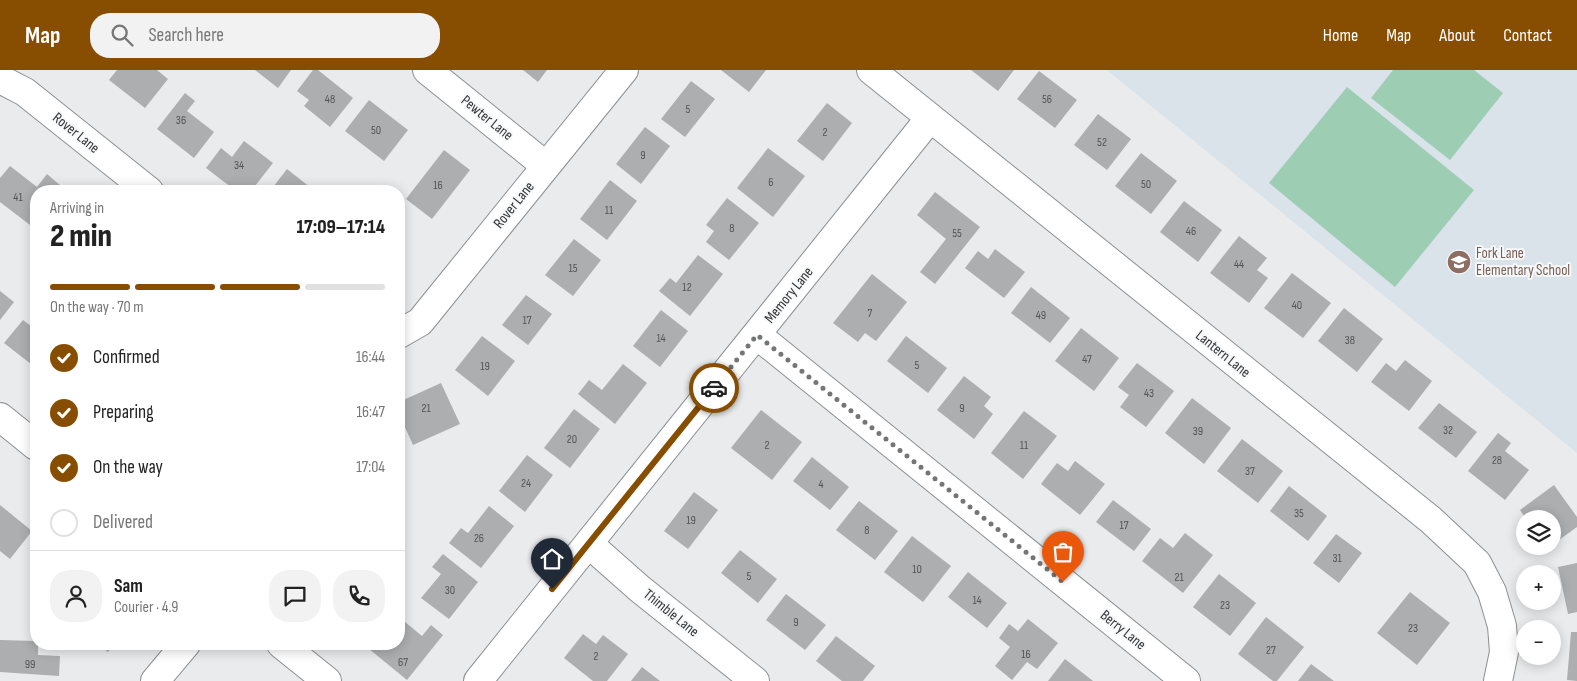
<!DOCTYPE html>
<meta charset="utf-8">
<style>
:root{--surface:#fff;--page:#f2f2f2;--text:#222;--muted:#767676;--line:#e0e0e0;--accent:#874e01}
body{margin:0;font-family:"Sofia Sans Condensed",sans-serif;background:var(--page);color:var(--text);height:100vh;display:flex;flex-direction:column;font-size:19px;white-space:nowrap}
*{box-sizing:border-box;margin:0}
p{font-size:16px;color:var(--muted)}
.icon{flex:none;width:28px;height:28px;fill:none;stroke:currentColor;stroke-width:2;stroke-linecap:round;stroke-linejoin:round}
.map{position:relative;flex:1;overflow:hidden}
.side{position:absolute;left:30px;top:115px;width:375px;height:465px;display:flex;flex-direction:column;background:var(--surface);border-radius:20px;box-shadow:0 2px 12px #0003}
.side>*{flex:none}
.tools{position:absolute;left:1516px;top:440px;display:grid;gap:10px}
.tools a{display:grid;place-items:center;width:45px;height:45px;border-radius:50%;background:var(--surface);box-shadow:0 2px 12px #0003;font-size:25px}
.pin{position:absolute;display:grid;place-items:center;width:42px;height:42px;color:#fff;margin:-51px -21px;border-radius:50% 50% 50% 0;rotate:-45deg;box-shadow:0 0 5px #0007}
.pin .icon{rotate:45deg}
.courier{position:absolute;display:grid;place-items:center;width:50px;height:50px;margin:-25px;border:4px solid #874e01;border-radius:50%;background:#fff;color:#222;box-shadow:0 1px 6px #0007}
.overview em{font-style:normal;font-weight:800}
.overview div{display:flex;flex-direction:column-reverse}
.overview{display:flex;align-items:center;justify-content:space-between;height:85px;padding:0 20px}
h1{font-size:32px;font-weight:800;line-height:38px}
.bar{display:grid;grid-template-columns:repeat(4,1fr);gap:8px 5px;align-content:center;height:60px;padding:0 20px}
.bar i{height:6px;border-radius:4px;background:var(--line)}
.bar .active{background:var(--accent)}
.bar p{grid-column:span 4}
.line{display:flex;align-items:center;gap:12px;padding:0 20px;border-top:1px solid var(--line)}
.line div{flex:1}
.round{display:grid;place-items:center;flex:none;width:52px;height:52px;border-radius:20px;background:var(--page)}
ol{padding:0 20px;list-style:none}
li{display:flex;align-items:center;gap:15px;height:55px}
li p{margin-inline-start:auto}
li .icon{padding:5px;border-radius:50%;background:var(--accent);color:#fff;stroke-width:4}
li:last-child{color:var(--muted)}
li i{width:28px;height:28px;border:2px solid var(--line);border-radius:50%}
header{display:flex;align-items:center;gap:30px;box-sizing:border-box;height:70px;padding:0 25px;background:var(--accent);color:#fff}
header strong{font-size:24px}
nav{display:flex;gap:28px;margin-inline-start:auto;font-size:18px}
.search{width:350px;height:45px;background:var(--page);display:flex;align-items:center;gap:12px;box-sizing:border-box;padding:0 18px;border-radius:20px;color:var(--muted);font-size:19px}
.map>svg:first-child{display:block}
</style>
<header>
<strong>Map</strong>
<div class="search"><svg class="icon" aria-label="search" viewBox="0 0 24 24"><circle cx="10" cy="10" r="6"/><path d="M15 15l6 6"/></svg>Search here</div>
<nav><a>Home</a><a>Map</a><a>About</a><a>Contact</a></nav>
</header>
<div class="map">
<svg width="1577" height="611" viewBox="0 0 1577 611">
<rect width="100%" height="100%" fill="#e9ebed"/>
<!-- built -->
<path fill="#dae2ea" d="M1107,0H1577V383Z"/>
<!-- green -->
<path fill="#9dceb3" d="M1393,0H1474L1503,23L1450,90L1371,28Z
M1347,17L1474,120L1395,217L1269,113Z"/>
<!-- building -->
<path fill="#acaeb0" d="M117,0H157L168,9L145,38L109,10Z
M255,0H291L278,18Z
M313,0H318L353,28L330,57L304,36L309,30L297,21Z
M523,0H547L538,12Z
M721,0H766L749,22Z
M971,0H1014L998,21Z
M1039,1L1077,30L1055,58L1017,29Z
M691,11L715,29L685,67L661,49Z
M185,23L195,31L187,41L214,62L194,88L157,59Z
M369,30L408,60L384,91L345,61Z
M827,33L852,53L823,91L797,71Z
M1098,44L1131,69L1107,100L1074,75Z
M645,57L670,76L641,114L616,94Z
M244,71L273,93L251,121H236L206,98L221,78L232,87Z
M768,78L805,106L773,147L737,118Z
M444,80L470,100L432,149L406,129Z
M1141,83L1177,111L1151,144L1115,116Z
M10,96L37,117L47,104L61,116L57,121H36V148L30,155L0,132V108Z
M287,99L315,121H270Z
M610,110L637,131L607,170L580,149Z
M935,122L980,157L935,214L920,202L946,169L917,145Z
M727,128L759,153L729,190L706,172L714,161L706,155Z
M1184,131L1222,160L1198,192L1160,162Z
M1239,166L1267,188L1257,200L1268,208L1249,233L1210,203Z
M574,169L601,190L573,226L545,205Z
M995,179L1025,202L1004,228L965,198L978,181L988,189Z
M698,185L723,204L690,246L659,221L670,208L676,213Z
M1292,203L1331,233L1303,268L1264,238Z
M872,204L907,232L876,271L865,263L858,272L833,253Z
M1031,217L1070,248L1050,273L1011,243Z
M0,221L14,232L0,250Z
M526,225L552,244L528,275L502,255Z
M1344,238L1383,269L1357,302L1318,271Z
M661,240L688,261L660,297L633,276Z
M23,250L36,260V298L4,273Z
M1081,258L1119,288L1094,321L1055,291Z
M482,266L515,291L488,326L455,300Z
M906,266L947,298L928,323L887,291Z
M1405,290L1432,311L1409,341L1371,312L1386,293L1396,301Z
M1137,293L1174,321L1146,357L1120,337L1129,325L1118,317Z
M623,294L647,313L615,354L578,324L589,310L602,320Z
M964,306L991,327L984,336L993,344L974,369L937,340Z
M441,313L460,354L413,375L399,344V332Z
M1192,328L1231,358L1204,394L1165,363Z
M1439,333L1477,362L1456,388L1418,358Z
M574,339L600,359L570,398L544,378Z
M761,340L802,372L772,410L731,378Z
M1024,341L1057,366L1023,409L991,383Z
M1498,363L1511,373L1505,381L1529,400L1505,430L1468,401Z
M1242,369L1283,401L1258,433L1217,401Z
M527,385L553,405L525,442L499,421Z
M812,387L849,417L830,440L793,411Z
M1075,391L1105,414L1080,445L1041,414L1057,393L1068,401Z
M1554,415L1577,447V457L1552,475V449H1526L1520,440Z
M1289,416L1327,446L1308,471L1270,441Z
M694,422L718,440L688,479L664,461Z
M1113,430L1151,459L1134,481L1096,452Z
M859,431L898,461L875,490L836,460Z
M0,435L32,461L10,489L0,481Z
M489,436L514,456L481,498L449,473L461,458L468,463Z
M1185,463L1213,485L1183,523L1142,491L1160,468L1173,478Z
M1336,464L1362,483L1339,513L1313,493Z
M912,466L951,496L923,532L884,502Z
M740,480L777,509L758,533L721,503Z
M443,484L478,512L449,549L421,528L441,504L432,497Z
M1577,493V542L1568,544L1558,497Z
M968,502L1007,533L987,558L948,527Z
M1219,504L1256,533L1230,566L1193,537Z
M1410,522L1450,553L1417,595L1377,563Z
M786,524L826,555L805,580L766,550Z
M399,547L422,566L431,555L443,565L407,610L363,574H399Z
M1266,547L1304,577L1277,611H1273L1238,584Z
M1028,549L1058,573L1037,599L1027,592L1012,610L995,596L1010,577L999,568L1009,554L1018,561Z
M1571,562H1577V611L1567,610Z
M583,564L596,574L603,565L628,584L607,611H593L564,588Z
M836,566L875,596L863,611H842L816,591Z
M0,570L36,571V574H38V585L60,586L59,606L0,602Z
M97,574H114L108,582Z
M1065,589L1093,611H1048Z
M1311,594L1334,611H1298Z
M642,597L660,611H631Z"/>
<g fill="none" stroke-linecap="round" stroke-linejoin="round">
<!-- street casing -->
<g stroke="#8d8f91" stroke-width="30">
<path id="street" d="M427,0L546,96
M871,0L1431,450L1477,493L1492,522L1502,556L1504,582L1498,611
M0,9L25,22L149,121
M399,264L420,252L624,0
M757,265L1186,611
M0,347L36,376
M589,474L640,519L755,611
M281,574L327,611
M155,611L186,574
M478,611L930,48"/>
</g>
<!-- street -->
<use href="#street" stroke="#fff" stroke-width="28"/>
</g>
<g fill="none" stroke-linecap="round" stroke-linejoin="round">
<!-- done -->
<path stroke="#737576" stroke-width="5" stroke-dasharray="0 9" d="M714,318L757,265L1063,512"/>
<!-- route -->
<path stroke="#874e01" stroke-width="6" d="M552,519L714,318"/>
</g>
<!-- icons -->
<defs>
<g id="school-disc" transform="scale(1.25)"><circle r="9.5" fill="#8d6e63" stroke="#f6f8fa"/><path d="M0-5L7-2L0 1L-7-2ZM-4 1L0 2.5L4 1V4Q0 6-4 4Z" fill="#fff"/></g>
</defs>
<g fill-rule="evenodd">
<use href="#school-disc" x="1459" y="192"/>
</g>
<g text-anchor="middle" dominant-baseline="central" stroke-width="4" stroke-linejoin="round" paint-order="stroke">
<!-- number labels -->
<g font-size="12" fill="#525354">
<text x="330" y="29">48</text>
<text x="1047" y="29">56</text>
<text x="688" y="39">5</text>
<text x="181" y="50">36</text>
<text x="376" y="60">50</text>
<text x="825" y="62">2</text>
<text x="1102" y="72">52</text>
<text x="643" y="85">9</text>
<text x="239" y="95">34</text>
<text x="771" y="112">6</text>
<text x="1146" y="114">50</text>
<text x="438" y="115">16</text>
<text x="18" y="127">41</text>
<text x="609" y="140">11</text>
<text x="732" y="158">8</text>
<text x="1191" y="161">46</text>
<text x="957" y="163">55</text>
<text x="1239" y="194">44</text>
<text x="573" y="198">15</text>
<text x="687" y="217">12</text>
<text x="1297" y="235">40</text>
<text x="870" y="243">7</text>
<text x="1041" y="245">49</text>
<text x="527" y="250">17</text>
<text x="661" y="268">14</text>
<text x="1350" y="270">38</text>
<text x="1087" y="289">47</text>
<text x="917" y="295">5</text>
<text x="485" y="296">19</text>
<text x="1149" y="323">43</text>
<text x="426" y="338">21</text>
<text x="962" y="338">9</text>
<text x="1448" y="360">32</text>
<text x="1198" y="361">39</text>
<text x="572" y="369">20</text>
<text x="767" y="375">2</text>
<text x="1024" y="375">11</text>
<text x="1497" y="390">28</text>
<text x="1250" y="401">37</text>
<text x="526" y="413">24</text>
<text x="821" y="414">4</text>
<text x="1299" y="443">35</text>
<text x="691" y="450">19</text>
<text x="1124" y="455">17</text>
<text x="867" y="460">8</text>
<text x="479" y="468">26</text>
<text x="1337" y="488">31</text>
<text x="917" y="499">10</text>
<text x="749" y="506">5</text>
<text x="1179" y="507">21</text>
<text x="450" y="520">30</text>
<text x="977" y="530">14</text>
<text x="1225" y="535">23</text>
<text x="796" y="552">9</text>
<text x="1413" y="558">23</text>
<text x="1271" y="580">27</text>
<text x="1026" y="584">16</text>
<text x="596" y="586">2</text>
<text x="403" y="592">67</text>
<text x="30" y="594">99</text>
</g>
<!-- street labels -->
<g font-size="15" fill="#343536" stroke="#f6f8fa">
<text transform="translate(487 48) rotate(39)">Pewter Lane</text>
<text transform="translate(76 63) rotate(39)">Rover Lane</text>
<text transform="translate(514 135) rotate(-51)">Rover Lane</text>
<text transform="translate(789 225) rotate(-51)">Memory Lane</text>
<text transform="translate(1223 284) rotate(39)">Lantern Lane</text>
<text transform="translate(671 543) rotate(39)">Thimble Lane</text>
<text transform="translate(1123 560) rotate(39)">Berry Lane</text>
</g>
<!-- education labels -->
<g font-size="15" fill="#785e54" stroke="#f6f8fa" text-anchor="start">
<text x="1476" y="183">Fork Lane<tspan x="1476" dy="17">Elementary School</tspan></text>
</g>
</g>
</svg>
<div class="tools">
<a><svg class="icon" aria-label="layers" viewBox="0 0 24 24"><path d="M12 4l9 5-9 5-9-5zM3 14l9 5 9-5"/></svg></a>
<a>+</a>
<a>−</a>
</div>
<div class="pin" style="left:1063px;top:512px;background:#ea580c"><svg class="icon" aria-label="bag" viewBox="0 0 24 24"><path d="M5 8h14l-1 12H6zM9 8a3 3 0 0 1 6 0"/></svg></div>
<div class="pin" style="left:552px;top:519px;background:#1f2937"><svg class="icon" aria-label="home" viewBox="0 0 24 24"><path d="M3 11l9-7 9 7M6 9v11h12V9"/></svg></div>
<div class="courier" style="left:714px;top:318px"><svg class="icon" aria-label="car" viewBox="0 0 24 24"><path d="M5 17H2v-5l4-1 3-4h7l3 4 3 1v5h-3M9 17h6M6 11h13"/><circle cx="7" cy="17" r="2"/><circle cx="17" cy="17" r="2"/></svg></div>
<section class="side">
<div class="overview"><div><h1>2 min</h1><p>Arriving in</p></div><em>17:09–17:14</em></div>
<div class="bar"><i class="active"></i><i class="active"></i><i class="active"></i><i></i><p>On the way · 70 m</p></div>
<ol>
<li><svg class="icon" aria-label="check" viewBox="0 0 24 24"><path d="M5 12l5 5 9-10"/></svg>Confirmed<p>16:44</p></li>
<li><svg class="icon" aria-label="check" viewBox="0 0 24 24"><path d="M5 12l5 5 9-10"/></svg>Preparing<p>16:47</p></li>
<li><svg class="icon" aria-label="check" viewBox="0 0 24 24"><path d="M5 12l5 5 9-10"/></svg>On the way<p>17:04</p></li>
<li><i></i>Delivered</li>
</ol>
<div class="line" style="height:90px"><a class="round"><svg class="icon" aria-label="person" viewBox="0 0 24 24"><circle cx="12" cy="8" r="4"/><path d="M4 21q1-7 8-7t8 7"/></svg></a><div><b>Sam</b><p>Courier · 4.9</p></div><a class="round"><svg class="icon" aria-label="chat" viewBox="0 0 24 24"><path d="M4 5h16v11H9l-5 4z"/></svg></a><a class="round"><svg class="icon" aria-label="phone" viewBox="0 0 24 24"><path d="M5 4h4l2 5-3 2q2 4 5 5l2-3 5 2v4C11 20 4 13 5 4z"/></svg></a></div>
</section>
</div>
